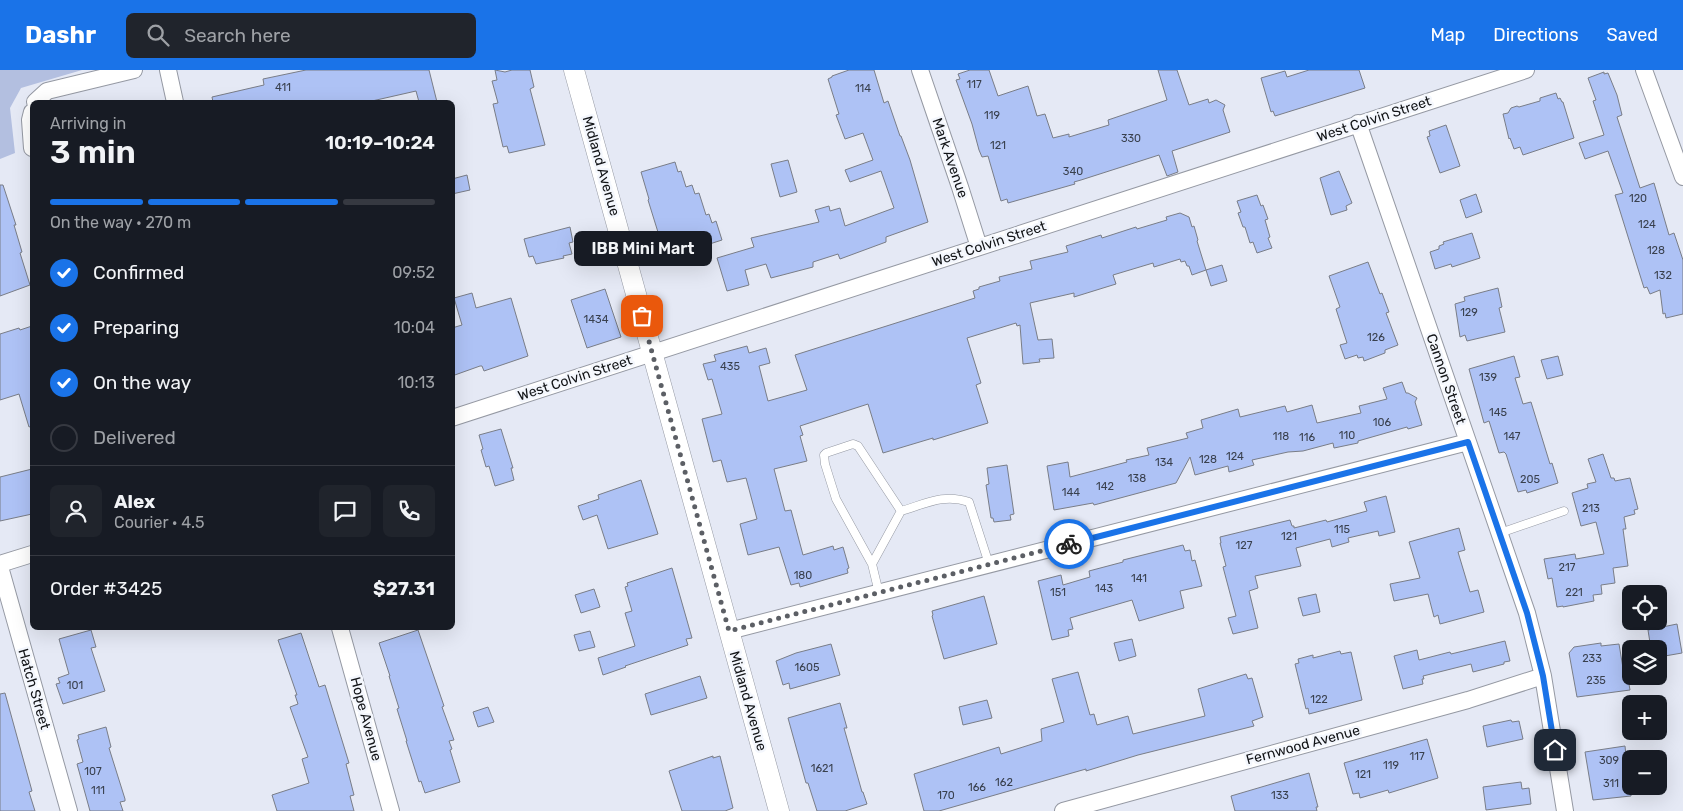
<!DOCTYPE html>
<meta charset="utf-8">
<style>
:root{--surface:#171b24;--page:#20242c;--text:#f1f3f6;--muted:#9ea1a6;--line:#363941;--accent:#1a73e8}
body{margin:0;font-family:Rubik,sans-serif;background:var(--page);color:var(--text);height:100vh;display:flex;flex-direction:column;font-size:19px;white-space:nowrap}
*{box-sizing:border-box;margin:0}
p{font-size:16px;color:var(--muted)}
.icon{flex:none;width:28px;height:28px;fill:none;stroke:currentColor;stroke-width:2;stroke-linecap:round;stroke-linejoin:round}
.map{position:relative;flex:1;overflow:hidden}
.side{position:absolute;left:30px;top:30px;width:425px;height:530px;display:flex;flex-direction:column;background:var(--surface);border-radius:8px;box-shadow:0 5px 20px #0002}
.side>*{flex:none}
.tools{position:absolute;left:1622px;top:515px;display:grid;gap:10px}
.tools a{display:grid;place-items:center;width:45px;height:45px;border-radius:8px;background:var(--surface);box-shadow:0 5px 20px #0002;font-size:25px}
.pin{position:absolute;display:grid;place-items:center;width:42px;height:42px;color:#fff;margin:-21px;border-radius:10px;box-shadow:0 2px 8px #0006}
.courier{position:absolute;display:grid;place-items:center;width:50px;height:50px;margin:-25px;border:4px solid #1a73e8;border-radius:50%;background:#fff;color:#222;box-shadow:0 1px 6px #0007}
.bubble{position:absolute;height:35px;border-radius:8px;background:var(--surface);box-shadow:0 5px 20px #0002;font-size:16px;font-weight:600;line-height:35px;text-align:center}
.summary em{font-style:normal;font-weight:600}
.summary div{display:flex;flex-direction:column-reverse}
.summary{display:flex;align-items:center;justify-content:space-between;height:85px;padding:0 20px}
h1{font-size:32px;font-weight:600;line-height:38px}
.bar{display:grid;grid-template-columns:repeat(4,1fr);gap:8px 5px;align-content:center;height:60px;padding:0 20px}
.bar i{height:6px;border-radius:4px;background:var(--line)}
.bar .on{background:var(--accent)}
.bar p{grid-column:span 4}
.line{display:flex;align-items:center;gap:12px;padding:0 20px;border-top:1px solid var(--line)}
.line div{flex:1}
.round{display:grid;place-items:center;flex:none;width:52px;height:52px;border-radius:8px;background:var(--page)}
ol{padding:0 20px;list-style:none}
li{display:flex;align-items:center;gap:15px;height:55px}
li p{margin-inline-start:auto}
li .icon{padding:5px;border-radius:50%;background:var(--accent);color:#fff;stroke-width:4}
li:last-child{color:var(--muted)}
li i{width:28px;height:28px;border:2px solid var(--line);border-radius:50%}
header{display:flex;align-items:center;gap:30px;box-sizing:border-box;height:70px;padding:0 25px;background:var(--accent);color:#fff}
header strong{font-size:24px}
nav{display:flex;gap:28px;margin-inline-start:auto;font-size:18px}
.search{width:350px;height:45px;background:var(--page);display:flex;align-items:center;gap:12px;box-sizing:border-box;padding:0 18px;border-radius:8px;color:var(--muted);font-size:19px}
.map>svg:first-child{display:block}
</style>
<header>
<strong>Dashr</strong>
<div class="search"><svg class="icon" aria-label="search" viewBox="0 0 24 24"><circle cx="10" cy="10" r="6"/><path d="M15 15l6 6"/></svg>Search here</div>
<nav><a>Map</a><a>Directions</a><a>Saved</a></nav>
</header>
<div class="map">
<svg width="1683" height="741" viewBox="0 0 1683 741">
<rect width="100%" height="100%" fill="#e5e9f5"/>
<!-- green -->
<path fill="#b3bfe0" d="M0,0H82L21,18L10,38L15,83L0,89Z"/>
<!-- building -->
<path fill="#aec2f5" stroke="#797d87" d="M306,0H429L437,32H419L416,21L372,31V32H213L212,27L264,15L263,9Z
M495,0L505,2L512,0H530L534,17L530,19L545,75L509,83L507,76L503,77L493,34L498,33L492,11L497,10Z
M849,0H874L884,33L888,31L900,66H901L910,90L928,152L886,167V172L840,189L838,184L813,192V197L771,208L766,194L745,200L749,215L727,221L717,188L754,177L751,168L819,152L815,140L829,136L830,141L840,138L845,156L894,138L881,101L850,112L845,100L873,90L863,63L845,69L836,45L839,44L828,9L832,7V6Z
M970,0H989L998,26L1028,16L1037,46L1045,44L1053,68L1069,64V67L1109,55L1108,50L1167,30L1158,0H1177L1189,35L1208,29L1209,33L1216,30L1225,35L1223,40L1230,62L1172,81L1178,102L1167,106L1159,85L1081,110L1074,112L1075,114L1008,133L1007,129L1001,131L988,86L982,87L979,80L972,54L956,10L960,9L958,4Z
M1309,0H1359L1365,18L1275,46L1273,41L1271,42L1261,8L1285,1L1287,7Z
M1604,2V4L1608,3L1617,25L1622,45L1617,47L1640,118L1654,113L1669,165L1674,163L1683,190V244L1666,248L1665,243L1663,244L1660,220L1650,224L1647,217L1644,218L1615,125L1623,123L1608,81L1585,89L1579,73L1604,65L1593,31L1596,30L1588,8Z
M1556,23L1558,29L1560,28L1562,32H1563L1574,68L1523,85L1520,77L1514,79L1510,68L1509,69L1503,44L1508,43L1511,38L1517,36L1519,37L1540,31V28Z
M1446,55L1460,96L1440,103L1427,67L1430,66L1429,61Z
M788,90L797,122L780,127L771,94Z
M675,92L678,102L681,101L686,117L692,115L695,124L699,123L706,145L709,144L712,153L716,151L722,170L666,188L648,130L649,129L641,102Z
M1339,101L1352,133L1346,136L1347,140L1331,145L1320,108Z
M467,105L470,120L452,124V109Z
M0,115H3L16,155H14L22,182L20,183L30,215L0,226Z
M1476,124L1482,142L1466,148L1460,130Z
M1257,125L1261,136L1263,135L1268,149L1265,150L1270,167L1268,168L1272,178L1257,183L1253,172L1250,173L1245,157H1243L1238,143L1241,142L1237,131Z
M1180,143L1189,147L1192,157L1194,156L1198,170L1197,171L1206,200L1222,195L1227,211L1211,216L1206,200L1192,205L1189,196H1187L1185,191L1181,192L1180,189L1154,197L1153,193L1113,205L1116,214L1074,227V223L1030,233L1038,270L1052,269L1054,288L1039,289L1040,292L1023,294L1020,255L1017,256L1016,253L967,268L981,313L976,315L988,353L933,370V368L883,383L868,334L800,356L803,365L800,366L807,391L774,399L785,441L791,440L803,485L833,476L834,480L843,477L849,498L847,499L848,503L800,517L799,513L791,515L779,477L748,485L740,454L757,449L746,408L727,412L721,390L713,392L702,349L722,344L712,309L708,310L703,294L716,291L714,285L747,276L749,283L766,278L770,293L759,296L768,331L807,320L795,285L975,228L973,221L979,219V217L1000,211L999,207L1032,199L1030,191L1068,182L1066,176L1101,165L1102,168L1136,157L1137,159L1167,150L1166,147Z
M570,157L573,172L569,173L572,184L563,186L564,188L536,194L533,186L529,187L524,169Z
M1472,163L1480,188L1452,197L1451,194L1435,199L1430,182L1439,179V176L1444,174L1443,172Z
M1368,192L1380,224L1382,223L1389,242L1386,243L1398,275L1385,280V283L1364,291L1363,287L1358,288L1357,285L1345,289L1340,275L1347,273L1336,239L1340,237L1329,206Z
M1498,218L1502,237L1499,238L1505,262L1467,271L1465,265L1460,267L1455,234L1465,231L1464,227Z
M605,219L621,267L587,278L571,230Z
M472,223L476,238L511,228L528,286L484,301L482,296H480L452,306V258L462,255L454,228Z
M32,256V356L29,357L19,324L0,330V264L19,258L20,260Z
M1514,286L1520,307L1515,308L1523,334L1531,332L1550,394L1552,393L1558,413L1527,423L1526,420L1518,422L1506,384L1504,382L1499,383L1489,351L1484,353L1469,299Z
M1558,286L1563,305L1547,309L1541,290Z
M1402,312L1406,323H1408L1417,328L1415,332L1422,355L1408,359L1407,357L1358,371V373L1334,378L1333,373L1303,381L1288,382L1252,390L1254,395L1229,402L1228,396L1195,405L1190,387L1176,413L1094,435L1093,433L1054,440L1047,396L1068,392L1070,407L1127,392L1126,390L1149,385L1147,378L1188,368L1186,363L1203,358L1201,350L1238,339L1240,347L1285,336L1287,342L1312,335L1317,353L1361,343L1359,336L1387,329L1383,318Z
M501,359L513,398H511L514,410L495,416L489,396L486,397L481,380L483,379L479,365Z
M1603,384L1611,408H1614L1615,411L1630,408L1638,439L1634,440L1635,444L1624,447L1626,459H1623L1628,496L1613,498L1615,513L1601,515L1602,524L1593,525L1594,531L1563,537V536L1557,537L1552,508L1548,509L1544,489L1575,484L1576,489L1604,484L1596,452L1581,456L1572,423L1588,418L1587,414L1596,412L1588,389Z
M1007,395L1014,444L1010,445L1011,450L994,452L993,448H991L986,415L989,414L987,398Z
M32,399V444L0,451V407Z
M641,410L658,464L608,479L597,445L583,450L578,436L599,429L598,425Z
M1386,426L1395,462L1379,466L1378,461L1348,468L1349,472L1332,477L1330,469L1296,478L1301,496L1255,506L1258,518L1249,521L1258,558L1233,564L1228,548L1236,546L1223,497L1226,496L1220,473H1221L1220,467L1290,450L1292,456H1294V458L1326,450L1327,452L1367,441L1364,432Z
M1459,458L1465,480L1458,482L1470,522L1478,520L1484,542L1440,554L1438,545L1434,547L1428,524L1394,531L1390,514L1420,508L1409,472Z
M1183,475L1185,481L1190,480L1192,491L1195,490L1202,516L1180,521L1184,538L1139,551L1132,530L1070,548L1073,559L1068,560L1069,566L1052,570L1038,511L1061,505L1063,515L1090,507L1089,501L1123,492V490Z
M672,498L692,568L686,569L688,575L625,596L626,597L603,605L598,588L635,576L625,543L632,541L625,517L628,516L627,513Z
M594,519L600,537L581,543L575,525Z
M1316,524L1320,542L1303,546L1298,528Z
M984,526L997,574L944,589L932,546L933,545L932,541Z
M1677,554L1682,583L1659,587V579H1651L1648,560Z
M91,560L96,577L91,578L105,621L63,634L56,614L60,613L58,608L69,604L59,569Z
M418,560L444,636L442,637L454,670L449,671L452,679L450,680L460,712L425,723L421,711L419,712L406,671H407L397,639L399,638L389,606H390L379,573Z
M590,561L595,577L579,581L574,565Z
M301,563L319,617L325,615L349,693L346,694L354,725L350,726L354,741H277L272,725L309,713L302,689L308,687L290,637L298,634L295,625H297L278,570Z
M1132,569L1136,586L1119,591L1114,573Z
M1505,571L1510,591L1504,592V594L1473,602L1471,594L1423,606L1424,609H1422L1423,614L1403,619L1394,586L1417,580L1419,590L1450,582L1451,584Z
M1601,573V576L1619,574L1623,598L1626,597L1630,620L1577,627L1569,583L1574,577Z
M831,574L840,605L790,619L789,613L783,615L776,591L796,583Z
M1340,581L1341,584L1351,582L1362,630L1309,644L1308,638L1306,639L1295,594L1299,593L1298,589L1313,585V588Z
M1078,602L1090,645L1094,644L1097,655L1128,646L1133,664L1205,646L1198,619L1246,604L1248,609L1252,608L1263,647L1252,651L1254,656L1138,685L1086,701V699L939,741H924L914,704L999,677L1001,684L1042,671L1041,659L1064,652L1052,609Z
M700,606L707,628L651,645L645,624Z
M5,623L32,721L29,722L35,741H0V624Z
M987,630L992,648L963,655L959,637Z
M840,633L847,658H844L862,722H863L867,734L845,741H817L808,713H806L788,648Z
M488,637L494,652L478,657L473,642Z
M1511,650L1512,652L1519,651L1523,669L1487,677L1483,656Z
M106,657L111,677L109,678L125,729V731L120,732L123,741H90L77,694L83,692L77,670L79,669L78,665Z
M1427,669L1438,708L1389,723L1388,720L1360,728L1359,723L1353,724L1344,693Z
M1625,676L1628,705L1631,704V726L1593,730L1585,682Z
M713,686V688L720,686L733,738L725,741H682L669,701Z
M1309,703L1318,737H1316L1317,741H1235L1231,726Z
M1521,712L1522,719L1529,718L1531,734L1486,740L1483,717Z"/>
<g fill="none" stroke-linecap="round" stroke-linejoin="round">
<!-- service casing -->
<g stroke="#9599a3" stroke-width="9">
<path id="service" d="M1500,463L1564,441
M872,494L901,441C925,434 944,423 969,432L989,494
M879,523L872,494L836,429L825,394L824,385L826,383L853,374L858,376L901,441"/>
</g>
<!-- minor casing -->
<g stroke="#9599a3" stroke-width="18">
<path id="minor" d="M168,0L175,32
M920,0L960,117L979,177
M1644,0L1683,107
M35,32L47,21L134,0
M32,42L30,50L32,78
M1358,53L1527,543L1543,606L1565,741
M452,348L1526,0
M0,494L32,484
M0,497L69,741
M340,558L391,741
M729,561L1468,372
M1063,741L1468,630L1543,606"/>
</g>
<!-- tertiary casing -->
<g stroke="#9599a3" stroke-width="21">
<path id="tertiary" d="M574,0L779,741"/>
</g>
<!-- service -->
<use href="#service" stroke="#fff" stroke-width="8"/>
<!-- minor -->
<use href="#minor" stroke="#fff" stroke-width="16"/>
<!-- tertiary -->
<use href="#tertiary" stroke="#fff" stroke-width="20"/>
</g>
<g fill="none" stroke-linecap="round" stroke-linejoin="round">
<!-- done -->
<path stroke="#5c5f65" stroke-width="5" stroke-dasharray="0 9" d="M642,246L729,561L1069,474"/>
<!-- route -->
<path stroke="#1a73e8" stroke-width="6" d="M1069,474L1468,372L1527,543L1543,606L1555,680"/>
</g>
<g text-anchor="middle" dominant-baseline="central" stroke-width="5" stroke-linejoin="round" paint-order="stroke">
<!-- number labels -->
<g font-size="11" fill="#39404e">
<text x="974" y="14">117</text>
<text x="283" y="17">411</text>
<text x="863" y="18">114</text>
<text x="992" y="45">119</text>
<text x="1131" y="68">330</text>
<text x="998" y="75">121</text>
<text x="1073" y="101">340</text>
<text x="1638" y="128">120</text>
<text x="1647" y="154">124</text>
<text x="1656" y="180">128</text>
<text x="1663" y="205">132</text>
<text x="1469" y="242">129</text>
<text x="596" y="249">1434</text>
<text x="1376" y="267">126</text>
<text x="730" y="296">435</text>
<text x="1488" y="307">139</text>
<text x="1498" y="342">145</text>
<text x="1382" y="352">106</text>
<text x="1347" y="365">110</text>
<text x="1281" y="366">118</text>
<text x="1512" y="366">147</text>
<text x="1307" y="367">116</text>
<text x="1235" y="386">124</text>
<text x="1208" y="389">128</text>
<text x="1164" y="392">134</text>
<text x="1137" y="408">138</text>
<text x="1530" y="409">205</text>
<text x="1105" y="416">142</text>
<text x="1071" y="422">144</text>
<text x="1591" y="438">213</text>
<text x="1342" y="459">115</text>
<text x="1289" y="466">121</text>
<text x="1244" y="475">127</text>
<text x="1567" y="497">217</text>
<text x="803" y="505">180</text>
<text x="1139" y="508">141</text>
<text x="1104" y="518">143</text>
<text x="1058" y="522">151</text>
<text x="1574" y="522">221</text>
<text x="1592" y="588">233</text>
<text x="807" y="597">1605</text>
<text x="1596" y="610">235</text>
<text x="75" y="615">101</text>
<text x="1319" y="629">122</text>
<text x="1417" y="686">117</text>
<text x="1609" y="690">309</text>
<text x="1391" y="695">119</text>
<text x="822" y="698">1621</text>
<text x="93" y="701">107</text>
<text x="1363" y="704">121</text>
<text x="1004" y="712">162</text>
<text x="1611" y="713">311</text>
<text x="977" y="717">166</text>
<text x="98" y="720">111</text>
<text x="946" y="725">170</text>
<text x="1280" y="725">133</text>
</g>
<!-- street labels -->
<g font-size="14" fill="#121417" stroke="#f4f7fd">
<text transform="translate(1374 49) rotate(-18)">West Colvin Street</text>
<text transform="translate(950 88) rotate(71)">Mark Avenue</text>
<text transform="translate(601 96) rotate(74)">Midland Avenue</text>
<text transform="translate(989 174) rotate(-18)">West Colvin Street</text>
<text transform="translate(575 308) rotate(-18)">West Colvin Street</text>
<text transform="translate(1446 309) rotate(71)">Cannon Street</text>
<text transform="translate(34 619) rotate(74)">Hatch Street</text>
<text transform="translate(748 631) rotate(74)">Midland Avenue</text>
<text transform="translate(366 649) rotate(75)">Hope Avenue</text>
<text transform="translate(1303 675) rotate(-15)">Fernwood Avenue</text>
</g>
</g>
</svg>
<div class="tools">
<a><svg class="icon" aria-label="locate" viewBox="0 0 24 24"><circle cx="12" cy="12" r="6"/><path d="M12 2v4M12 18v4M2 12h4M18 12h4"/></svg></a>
<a><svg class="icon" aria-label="layers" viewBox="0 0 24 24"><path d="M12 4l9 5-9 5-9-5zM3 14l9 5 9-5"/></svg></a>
<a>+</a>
<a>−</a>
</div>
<div class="pin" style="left:642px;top:246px;background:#ea580c"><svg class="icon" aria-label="bag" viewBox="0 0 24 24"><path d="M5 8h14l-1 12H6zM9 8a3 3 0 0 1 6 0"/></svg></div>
<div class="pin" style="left:1555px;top:680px;background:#1f2937"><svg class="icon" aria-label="home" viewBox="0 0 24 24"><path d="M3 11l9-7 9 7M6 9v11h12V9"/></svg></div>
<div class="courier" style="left:1069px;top:474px"><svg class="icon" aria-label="bike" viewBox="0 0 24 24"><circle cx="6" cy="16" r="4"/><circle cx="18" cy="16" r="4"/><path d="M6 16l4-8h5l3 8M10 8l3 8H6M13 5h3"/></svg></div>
<div class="bubble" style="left:574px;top:161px;width:138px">IBB Mini Mart</div>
<section class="side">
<div class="summary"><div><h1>3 min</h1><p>Arriving in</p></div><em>10:19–10:24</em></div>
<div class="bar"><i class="on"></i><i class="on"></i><i class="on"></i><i></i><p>On the way · 270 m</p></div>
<ol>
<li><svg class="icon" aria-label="check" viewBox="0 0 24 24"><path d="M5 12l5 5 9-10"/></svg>Confirmed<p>09:52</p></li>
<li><svg class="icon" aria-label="check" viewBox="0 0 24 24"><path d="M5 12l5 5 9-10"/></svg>Preparing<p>10:04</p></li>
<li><svg class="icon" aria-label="check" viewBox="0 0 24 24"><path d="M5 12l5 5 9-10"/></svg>On the way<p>10:13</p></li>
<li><i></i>Delivered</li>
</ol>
<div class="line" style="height:90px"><a class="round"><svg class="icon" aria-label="person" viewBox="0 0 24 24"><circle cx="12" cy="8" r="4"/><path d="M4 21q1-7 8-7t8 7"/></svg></a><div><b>Alex</b><p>Courier · 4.5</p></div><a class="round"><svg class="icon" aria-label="chat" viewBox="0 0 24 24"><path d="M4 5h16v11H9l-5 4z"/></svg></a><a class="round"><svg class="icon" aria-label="phone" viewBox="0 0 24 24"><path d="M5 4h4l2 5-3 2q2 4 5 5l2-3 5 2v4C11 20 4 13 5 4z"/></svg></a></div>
<div class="line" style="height:65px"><div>Order #3425</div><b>$27.31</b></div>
</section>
</div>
